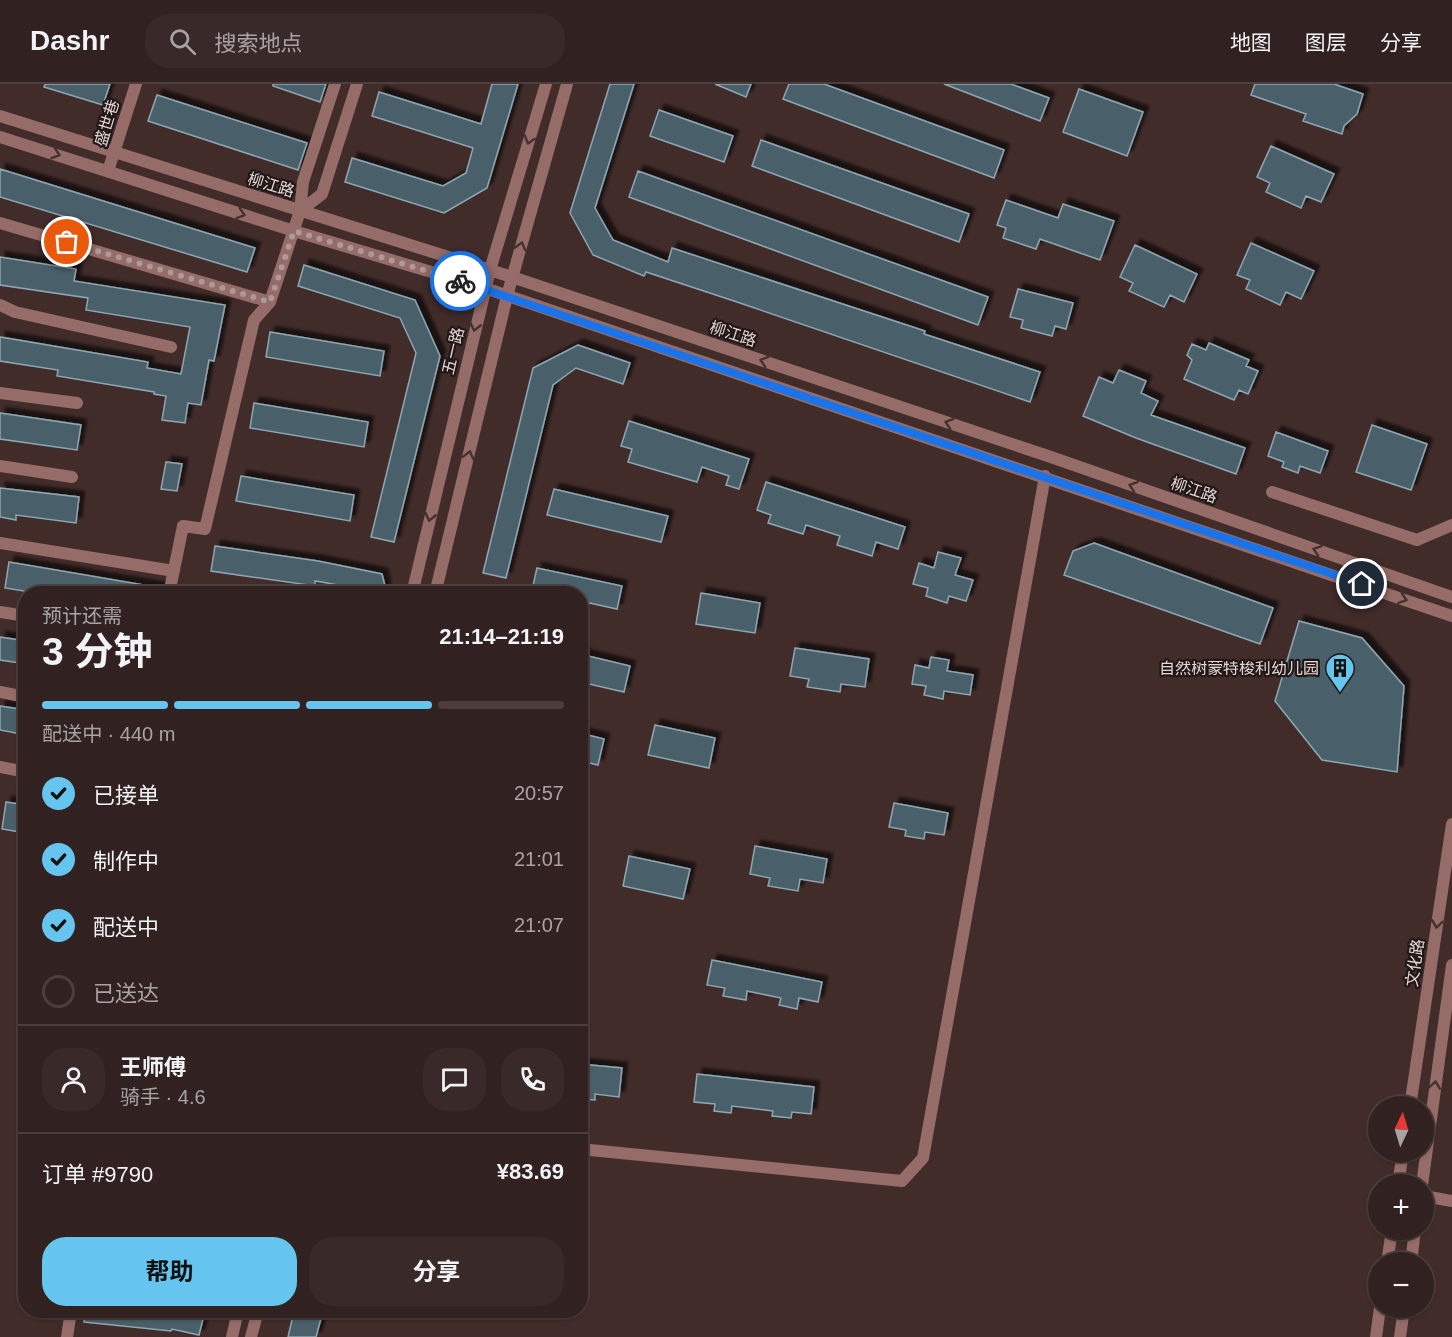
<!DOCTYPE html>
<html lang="zh">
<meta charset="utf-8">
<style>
:root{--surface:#312120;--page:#392929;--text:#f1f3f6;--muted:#a8a3a5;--line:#4c3e3e;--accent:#65c5ee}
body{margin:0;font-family:Helvetica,"Noto Sans SC",sans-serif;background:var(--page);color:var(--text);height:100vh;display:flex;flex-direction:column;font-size:22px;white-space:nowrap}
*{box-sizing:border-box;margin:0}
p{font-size:20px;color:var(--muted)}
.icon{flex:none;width:33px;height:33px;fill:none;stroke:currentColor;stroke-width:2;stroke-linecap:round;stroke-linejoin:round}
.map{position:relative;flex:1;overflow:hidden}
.panel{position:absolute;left:18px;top:502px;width:570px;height:732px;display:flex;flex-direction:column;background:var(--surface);border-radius:24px;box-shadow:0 2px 4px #0004,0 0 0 2px var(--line)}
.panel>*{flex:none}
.needle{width:39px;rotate:4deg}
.buttons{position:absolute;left:1368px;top:1012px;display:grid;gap:12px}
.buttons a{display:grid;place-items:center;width:66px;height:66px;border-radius:50%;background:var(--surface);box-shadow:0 2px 4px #0004,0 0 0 2px var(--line);font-size:30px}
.pin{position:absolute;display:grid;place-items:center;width:51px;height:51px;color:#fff;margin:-26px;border:3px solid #fff;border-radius:50%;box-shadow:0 2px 6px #0007}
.courier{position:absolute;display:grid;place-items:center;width:60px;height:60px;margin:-30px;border:4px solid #1a73e8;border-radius:50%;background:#fff;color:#222;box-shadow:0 2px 8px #0007}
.overview em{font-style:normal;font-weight:700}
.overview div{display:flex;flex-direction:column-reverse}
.overview{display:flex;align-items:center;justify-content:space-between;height:102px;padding:0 24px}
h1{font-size:39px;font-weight:700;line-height:45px}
.bar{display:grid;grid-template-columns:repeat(4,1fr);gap:9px 6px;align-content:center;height:72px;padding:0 24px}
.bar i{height:8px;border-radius:4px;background:var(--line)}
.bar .on{background:var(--accent)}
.bar p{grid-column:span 4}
.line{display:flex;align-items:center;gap:15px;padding:0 24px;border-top:2px solid var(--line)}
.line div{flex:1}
.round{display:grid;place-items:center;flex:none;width:63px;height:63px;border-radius:24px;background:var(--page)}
ol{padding:0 24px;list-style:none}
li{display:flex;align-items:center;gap:18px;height:66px}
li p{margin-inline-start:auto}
li .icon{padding:6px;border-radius:50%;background:var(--accent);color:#111;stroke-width:4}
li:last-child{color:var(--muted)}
li i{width:33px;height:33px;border:3px solid var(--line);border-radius:50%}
.cta{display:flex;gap:12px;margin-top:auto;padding:12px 24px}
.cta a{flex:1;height:69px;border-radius:24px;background:var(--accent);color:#111;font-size:24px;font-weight:700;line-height:69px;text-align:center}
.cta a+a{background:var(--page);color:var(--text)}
header{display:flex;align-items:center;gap:36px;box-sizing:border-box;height:84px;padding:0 30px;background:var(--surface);border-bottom:2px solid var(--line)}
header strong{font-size:28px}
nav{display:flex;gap:33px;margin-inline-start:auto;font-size:21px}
.search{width:420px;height:54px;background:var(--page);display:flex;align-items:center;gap:15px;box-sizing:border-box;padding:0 21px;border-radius:24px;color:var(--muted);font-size:22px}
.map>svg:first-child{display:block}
</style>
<header>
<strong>Dashr</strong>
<div class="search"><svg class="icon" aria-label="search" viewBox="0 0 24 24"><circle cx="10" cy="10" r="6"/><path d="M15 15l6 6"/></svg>搜索地点</div>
<nav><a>地图</a><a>图层</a><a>分享</a></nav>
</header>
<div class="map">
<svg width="1452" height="1253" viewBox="0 0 1452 1253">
<defs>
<filter id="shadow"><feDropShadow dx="5.5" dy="-5.5" stdDeviation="1.5" flood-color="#0009"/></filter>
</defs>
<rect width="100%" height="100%" fill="#412c2a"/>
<!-- building -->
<path fill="#49606b" stroke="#8ea6b2" stroke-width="1.5" filter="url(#shadow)" d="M45,0H110L103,21L44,3Z
M273,0H326L320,18L273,2Z
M492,0H518L487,104L444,129L345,98L352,74L443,102L466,89L473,64L372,32L379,8L481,40Z
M610,0H634L595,124L613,156L668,178L672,164L925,247L924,250L1040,288L1030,318L734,217L646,188L644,192L593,171L570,129Z
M715,0H751L746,13Z
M789,0H824L1004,66L994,94L783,15Z
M944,0H1011L1049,14L1040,37Z
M1255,0H1334L1363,10L1357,30L1344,42L1342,50L1303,37L1306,30L1251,11Z
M1079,5L1143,28L1127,72L1063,48Z
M157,11L307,59L298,86L148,37Z
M659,26L733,52L724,78L650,52Z
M761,56L969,130L959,158L752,82Z
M1271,62L1334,90L1321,118L1306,112L1301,124L1266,108L1270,99L1257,93Z
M0,85L255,164L247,188L0,113Z
M638,87L988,213L978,241L629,113Z
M1006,116L1058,134L1063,120L1114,137L1100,176L1040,155L1036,165L1003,154L1006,144L997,141Z
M1251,159L1314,187L1301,215L1286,208L1280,221L1246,205L1250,196L1237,191Z
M1135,161L1197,190L1184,218L1170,211L1164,223L1129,207L1133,199L1120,193Z
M0,173L76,185L74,197L225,221L214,277L209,276L201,321L188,319L185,339L162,336L166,312L154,310V308L57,292L58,286L0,277V253L148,278L147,284L181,290L190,243L86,226L88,214L0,201Z
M304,181L415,216L440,272L394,458L371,453L416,269L400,234L298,202Z
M1018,205L1073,219L1066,245L1055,242L1052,252L1021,244L1023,236L1010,233Z
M270,248L384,267L380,292L266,273Z
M1209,259L1249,276L1246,282L1258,287L1248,310L1239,306L1234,316L1184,295L1192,276L1187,271L1192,260L1206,266Z
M578,261L630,279L623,300L576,284L553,301L506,494L483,489L533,284Z
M1119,286L1146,297L1141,309L1158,317L1151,331L1245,364L1236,390L1136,354L1083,332L1099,293L1113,299Z
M254,319L368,338L364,363L250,344Z
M0,329L81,341L77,366L0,355Z
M629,337L749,375L739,405L726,401L729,392L702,383L697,398L628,378L632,365L621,362Z
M1372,341L1427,360L1411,406L1356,388Z
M1276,348L1328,367L1320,389L1300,382L1298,389L1282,383L1284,378L1268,372Z
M166,378L182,380L177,407L161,405Z
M241,392L354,411L350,437L236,417Z
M766,398L905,443L898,465L876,458L872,472L837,461L840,452L806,441L803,450L768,439L771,431L757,426Z
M0,404L79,413L76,439L16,431V436L0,433Z
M554,405L668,432L661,458L547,431Z
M1094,459L1273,524L1260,560L1064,491L1073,467Z
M215,462L318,477L382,490L385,502L384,510H361L362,505L315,497V502L211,487Z
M938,468L961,474L955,491L973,496L966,517L949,512L947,519L926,512L928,504L913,500L919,479L934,484Z
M9,478L162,504L161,510H42L5,504Z
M537,484L622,502L617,525L580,517V510H549L532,506Z
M701,509L760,519L755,549L696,540Z
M1299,537L1362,554L1404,602L1397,688L1322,676L1275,617Z
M0,553L26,557V580L0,576Z
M795,564L869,575L865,603L841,600L840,608L807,603L809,595L790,592Z
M580,570L630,582L624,608L580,598Z
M931,573L949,576L947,587L973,591L970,611L944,607L943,615L924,611L926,602L912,600L915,581L929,584Z
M0,622L26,626V651L0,646Z
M655,641L715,654L709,684L648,671Z
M580,649L604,655L598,681L580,677Z
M6,718L26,721V749L2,745Z
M894,719L948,729L944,751L925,748L924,755L905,752L906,746L889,743Z
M755,762L827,775L823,799L800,795L798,807L768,802L770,794L750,790Z
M629,772L690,785L683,815L623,802Z
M712,876L822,898L818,918L799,914L797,925L779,921L781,914L747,907L746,916L723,912L725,904L707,901Z
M580,980L622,984L619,1013L595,1010V1016L580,1015Z
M697,990L814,1003L811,1030L792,1028L791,1034L772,1032L773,1027L732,1022L731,1029L714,1027L715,1020L694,1018Z
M85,1227H205L199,1251L172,1245L171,1247L84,1238Z
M294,1227H323L316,1253H288Z"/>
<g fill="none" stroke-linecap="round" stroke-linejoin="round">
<!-- minor -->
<path stroke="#966c68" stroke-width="12" d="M108,87L136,0
M300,127L303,98L335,0
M0,139L270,218
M0,221L15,228L171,263
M0,309L77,319
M0,382L72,393
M1272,408L1417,456L1452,441
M0,459L174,487
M169,510L183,442L205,445L254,236L270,218L300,127L322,110L357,0
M0,528L26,532
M0,608L26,613
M0,683L26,688
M580,1065L902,1097L923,1074L1045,392
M1424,1112L1452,1117
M67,1253L71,1227"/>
<!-- tertiary -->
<path stroke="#966c68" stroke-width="12" d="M0,32L512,193L1048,372L1452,513
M0,53L294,147L485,204L1452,532
M412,510L490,186L546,0
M435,510L507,212L567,0
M1410,1023L1452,740
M1398,1101L1403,1068
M1422,1101L1452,881
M1387,1179L1392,1146
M1411,1179L1415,1146
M232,1253L238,1227
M251,1253L258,1227
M1376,1253L1380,1224
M1400,1253L1404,1224"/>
</g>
<!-- one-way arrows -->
<defs><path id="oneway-chevron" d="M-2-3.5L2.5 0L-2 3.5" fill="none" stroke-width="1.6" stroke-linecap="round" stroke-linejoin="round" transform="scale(1.5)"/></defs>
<g stroke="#44312f">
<use href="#oneway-chevron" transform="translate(529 56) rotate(107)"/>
<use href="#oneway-chevron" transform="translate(56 70) rotate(18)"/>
<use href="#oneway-chevron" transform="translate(241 130) rotate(18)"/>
<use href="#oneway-chevron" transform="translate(521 162) rotate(-74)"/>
<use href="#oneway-chevron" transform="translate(475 243) rotate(103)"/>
<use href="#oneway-chevron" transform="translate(764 277) rotate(-162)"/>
<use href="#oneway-chevron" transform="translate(949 339) rotate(-162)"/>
<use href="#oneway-chevron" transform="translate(469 371) rotate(-76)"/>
<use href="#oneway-chevron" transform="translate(1133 402) rotate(-161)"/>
<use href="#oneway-chevron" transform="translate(430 433) rotate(103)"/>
<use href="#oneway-chevron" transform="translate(1317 466) rotate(-161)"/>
<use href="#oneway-chevron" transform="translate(1403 515) rotate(19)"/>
<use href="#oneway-chevron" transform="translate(1437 840) rotate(98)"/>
<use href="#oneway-chevron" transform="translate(1435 1001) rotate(-82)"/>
</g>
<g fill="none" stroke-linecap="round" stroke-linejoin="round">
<!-- done -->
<path stroke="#ab9a98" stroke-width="6" stroke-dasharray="0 10.8" d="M67,158L270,218L294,147L460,197"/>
<!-- route -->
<path stroke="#1a73e8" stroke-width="8" d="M460,197L1362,500"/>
</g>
<!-- icons -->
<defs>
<g id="building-pin" transform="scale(1.5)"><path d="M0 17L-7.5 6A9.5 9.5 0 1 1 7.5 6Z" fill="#65c5ee" stroke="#211716"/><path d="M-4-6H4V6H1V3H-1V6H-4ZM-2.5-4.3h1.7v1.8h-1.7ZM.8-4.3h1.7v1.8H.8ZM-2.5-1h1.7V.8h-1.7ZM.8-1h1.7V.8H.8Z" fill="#111"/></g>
</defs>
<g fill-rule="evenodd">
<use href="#building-pin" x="1340" y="584"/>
</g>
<g text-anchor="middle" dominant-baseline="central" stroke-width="4.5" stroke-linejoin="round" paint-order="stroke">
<!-- street labels -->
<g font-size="16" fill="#e4d6d4" stroke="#211716">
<text transform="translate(107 39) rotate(-73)">盛世巷</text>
<text transform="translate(271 101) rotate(17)">柳江路</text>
<text transform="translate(733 250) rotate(18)">柳江路</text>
<text transform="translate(453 267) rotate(-77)">五一路</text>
<text transform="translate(1194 406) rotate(19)">柳江路</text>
<text transform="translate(1415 879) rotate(-82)">文化路</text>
</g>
<!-- poi labels -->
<g font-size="16" fill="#e4d6d4" stroke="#211716" text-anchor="end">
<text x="1319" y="584">自然树蒙特梭利幼儿园</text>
</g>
</g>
</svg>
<div class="buttons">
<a><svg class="needle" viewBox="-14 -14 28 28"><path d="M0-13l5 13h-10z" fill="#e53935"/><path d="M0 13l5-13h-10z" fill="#a8a3a5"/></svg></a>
<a>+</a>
<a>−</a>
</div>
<div class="pin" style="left:67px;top:158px;background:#ea580c"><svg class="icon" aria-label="bag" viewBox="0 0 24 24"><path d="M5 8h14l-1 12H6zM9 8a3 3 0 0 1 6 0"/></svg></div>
<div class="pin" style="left:1362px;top:500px;background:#1f2937"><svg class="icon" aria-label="home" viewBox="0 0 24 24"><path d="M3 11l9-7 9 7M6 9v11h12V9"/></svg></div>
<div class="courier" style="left:460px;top:197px"><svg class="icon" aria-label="bike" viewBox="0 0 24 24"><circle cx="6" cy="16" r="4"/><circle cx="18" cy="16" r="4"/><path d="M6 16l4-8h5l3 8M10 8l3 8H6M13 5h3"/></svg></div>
<section class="panel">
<div class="overview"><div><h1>3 分钟</h1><p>预计还需</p></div><em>21:14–21:19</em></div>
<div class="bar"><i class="on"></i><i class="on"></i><i class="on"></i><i></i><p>配送中 · 440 m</p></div>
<ol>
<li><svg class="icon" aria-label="check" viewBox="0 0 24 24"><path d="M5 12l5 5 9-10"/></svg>已接单<p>20:57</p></li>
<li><svg class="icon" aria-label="check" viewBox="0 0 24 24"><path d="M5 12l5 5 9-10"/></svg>制作中<p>21:01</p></li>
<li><svg class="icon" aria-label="check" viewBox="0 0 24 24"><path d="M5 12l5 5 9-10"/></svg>配送中<p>21:07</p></li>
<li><i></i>已送达</li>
</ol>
<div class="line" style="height:108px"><a class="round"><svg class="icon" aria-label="person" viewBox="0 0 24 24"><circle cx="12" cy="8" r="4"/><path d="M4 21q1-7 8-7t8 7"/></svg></a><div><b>王师傅</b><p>骑手 · 4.6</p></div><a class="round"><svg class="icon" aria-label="chat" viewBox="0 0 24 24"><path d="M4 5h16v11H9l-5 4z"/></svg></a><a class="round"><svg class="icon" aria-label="phone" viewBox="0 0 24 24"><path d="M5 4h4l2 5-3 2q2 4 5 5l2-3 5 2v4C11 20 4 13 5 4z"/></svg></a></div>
<div class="line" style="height:78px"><div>订单 #9790</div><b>¥83.69</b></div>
<div class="cta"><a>帮助</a><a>分享</a></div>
</section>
</div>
